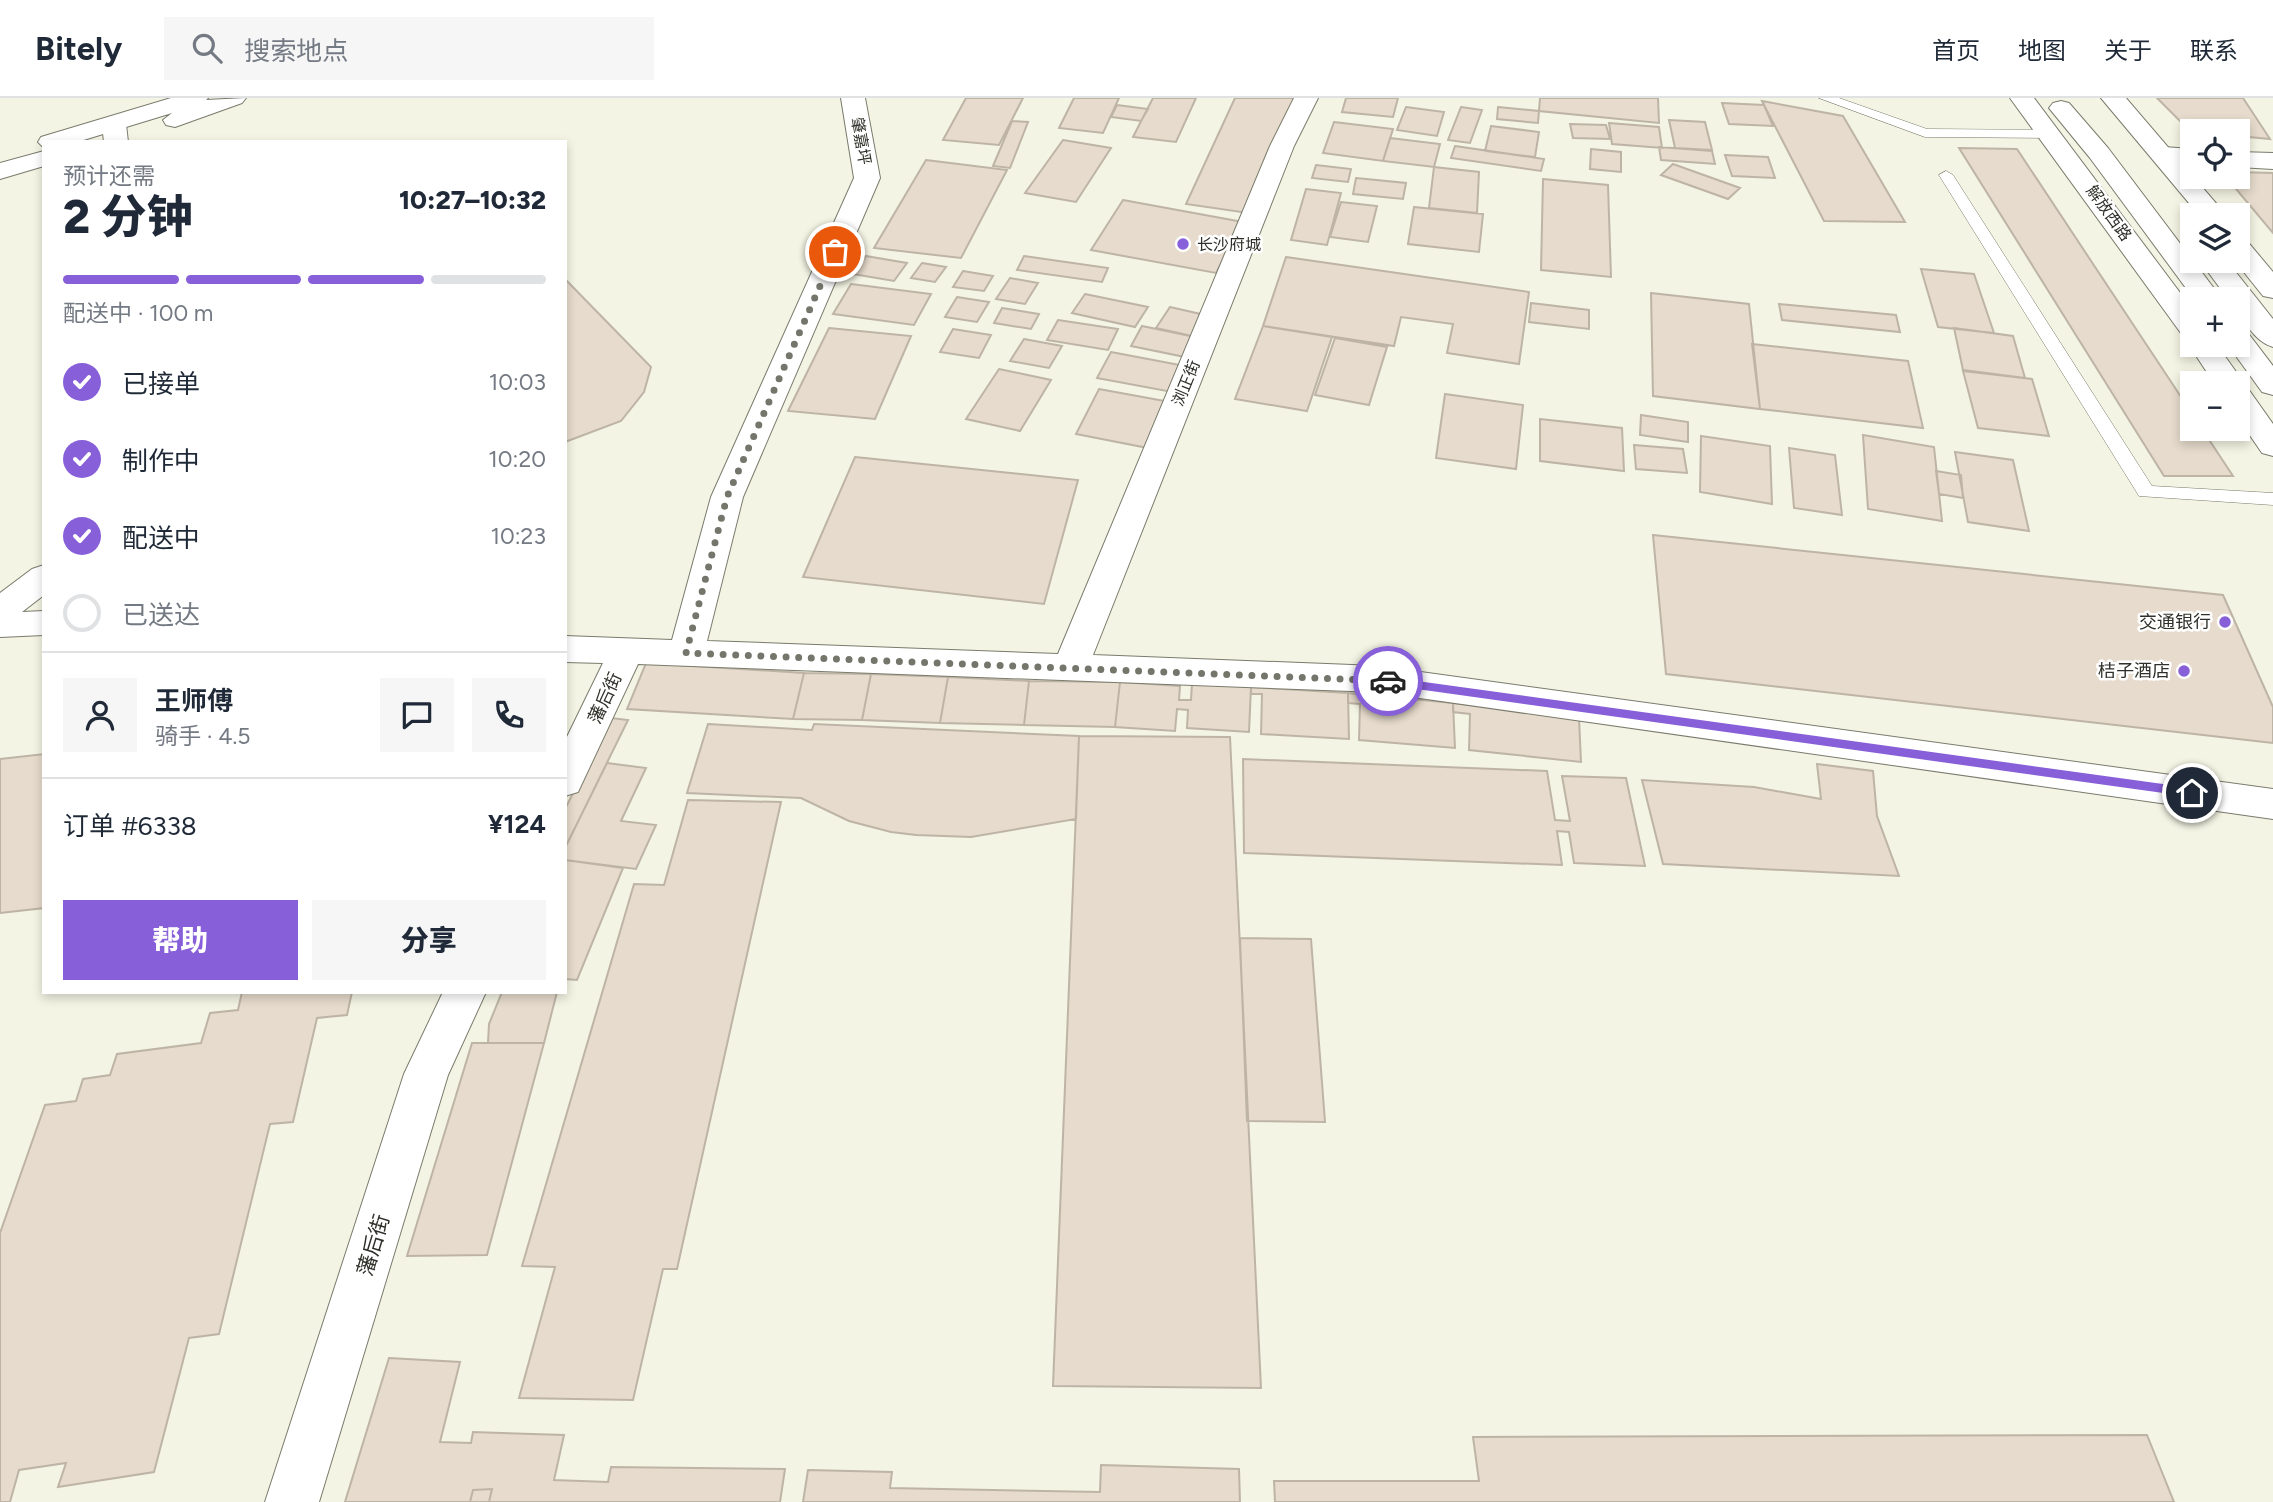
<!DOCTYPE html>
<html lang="zh">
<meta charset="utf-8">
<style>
:root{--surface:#fff;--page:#f6f6f7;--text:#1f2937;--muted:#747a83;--line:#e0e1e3;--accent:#875fd9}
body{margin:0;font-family:Figtree,"Noto Sans SC",sans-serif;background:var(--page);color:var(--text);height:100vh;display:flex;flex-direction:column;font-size:26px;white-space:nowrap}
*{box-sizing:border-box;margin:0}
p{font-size:23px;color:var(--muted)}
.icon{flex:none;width:38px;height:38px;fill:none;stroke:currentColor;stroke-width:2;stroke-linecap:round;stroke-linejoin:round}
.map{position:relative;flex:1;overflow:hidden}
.sheet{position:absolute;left:42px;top:42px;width:525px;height:854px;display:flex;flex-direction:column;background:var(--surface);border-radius:0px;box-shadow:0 4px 10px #0003}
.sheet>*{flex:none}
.tools{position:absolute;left:2180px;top:21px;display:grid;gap:14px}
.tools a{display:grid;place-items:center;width:70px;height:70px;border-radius:0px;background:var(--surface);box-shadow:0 4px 10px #0003;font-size:35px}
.pin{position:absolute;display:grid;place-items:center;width:60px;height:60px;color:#fff;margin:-30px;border:4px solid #fff;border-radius:50%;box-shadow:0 2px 7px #0007}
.courier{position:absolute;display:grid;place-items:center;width:70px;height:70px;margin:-35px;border:5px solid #875fd9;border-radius:50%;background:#fff;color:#222;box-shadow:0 2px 9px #0007}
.headline em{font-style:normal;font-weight:800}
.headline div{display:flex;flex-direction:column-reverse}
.headline{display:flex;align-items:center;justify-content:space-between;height:119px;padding:0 21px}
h1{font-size:46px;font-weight:800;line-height:52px}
.bar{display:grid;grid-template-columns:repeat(4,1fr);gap:10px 7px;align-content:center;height:84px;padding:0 21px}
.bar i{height:9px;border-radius:5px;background:var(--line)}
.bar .on{background:var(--accent)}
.bar p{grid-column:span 4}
.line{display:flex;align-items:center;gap:18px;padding:0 21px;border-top:2px solid var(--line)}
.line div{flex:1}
.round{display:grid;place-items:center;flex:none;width:74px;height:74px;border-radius:0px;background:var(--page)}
ol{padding:0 21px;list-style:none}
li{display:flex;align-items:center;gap:21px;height:77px}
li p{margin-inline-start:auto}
li .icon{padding:7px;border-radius:50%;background:var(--accent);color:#fff;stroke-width:4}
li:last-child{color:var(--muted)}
li i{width:38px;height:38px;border:4px solid var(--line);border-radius:50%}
.button{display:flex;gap:14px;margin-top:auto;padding:14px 21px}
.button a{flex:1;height:80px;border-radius:0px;background:var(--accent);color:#fff;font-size:28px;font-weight:800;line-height:80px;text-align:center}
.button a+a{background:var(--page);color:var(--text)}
header{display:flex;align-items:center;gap:42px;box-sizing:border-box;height:98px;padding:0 35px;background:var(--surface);border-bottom:2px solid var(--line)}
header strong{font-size:33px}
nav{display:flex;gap:38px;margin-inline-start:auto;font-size:24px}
.search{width:490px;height:63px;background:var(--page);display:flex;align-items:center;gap:18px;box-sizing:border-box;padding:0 24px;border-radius:0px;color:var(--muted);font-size:26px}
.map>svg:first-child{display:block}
</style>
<header>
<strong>Bitely</strong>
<div class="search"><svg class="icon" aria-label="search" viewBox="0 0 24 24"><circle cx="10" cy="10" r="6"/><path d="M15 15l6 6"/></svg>搜索地点</div>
<nav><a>首页</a><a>地图</a><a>关于</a><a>联系</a></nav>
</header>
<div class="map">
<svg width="2273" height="1404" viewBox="0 0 2273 1404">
<rect width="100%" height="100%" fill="#f3f4e3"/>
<!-- building -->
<path fill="#e6dbcc" stroke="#beb4a6" stroke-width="2" d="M966,0H1023L999,47L943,42Z
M1074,0H1119L1103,35L1059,30Z
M1153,0H1196L1176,44L1133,39Z
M1235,0H1296L1248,115L1186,106Z
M1346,0H1398L1393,19L1342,14Z
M1540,0H1658L1659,25L1539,13Z
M2157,0H2243L2270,41L2238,38V33H2190Z
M1762,3L1843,18L1905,124L1824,123Z
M1722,5L1764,7L1773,28L1729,26Z
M1117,7L1148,11L1141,23L1111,19Z
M1406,9L1444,14L1437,38L1397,32Z
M1461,9L1482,12L1470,45L1448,42Z
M1498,9L1539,13L1538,25L1497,21Z
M1669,22L1705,24L1712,52L1675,50Z
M1012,23L1028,24L1010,70L993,68Z
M1334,24L1393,31L1383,63L1323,55Z
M1609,25L1659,29L1662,50L1612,46Z
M1570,26L1606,27L1610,41L1573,40Z
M1491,28L1539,34L1535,59L1485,53Z
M1390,40L1440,46L1434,69L1383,63Z
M1063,42L1111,50L1076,104L1025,95Z
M1455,48L1544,61L1541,73L1451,60Z
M1659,49L1712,53L1715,66L1661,62Z
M1959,50L2017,51L2193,317V331H2202L2233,378H2164Z
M1591,51L1621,54V74L1590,71Z
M1725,57L1768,59L1775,80L1732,78Z
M926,62L1007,72L961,160L874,150Z
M1673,66L1740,90L1728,101L1661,77Z
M1316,67L1351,71L1348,84L1312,80Z
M1434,69L1479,74L1477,115L1429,110Z
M2238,74L2273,75V135L2226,79H2238Z
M1356,80L1406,85L1403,101L1353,96Z
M1543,81L1608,87L1611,179L1541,172Z
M1306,91L1341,95L1327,147L1291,142Z
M1123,102L1243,124L1216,175L1091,152Z
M1341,104L1377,108L1368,144L1330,139Z
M1414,109L1483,116L1479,154L1408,146Z
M866,158L907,165L894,183L853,176Z
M1024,158L1108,170L1102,184L1017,172Z
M1286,159L1529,194L1519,266L1447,255L1453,226L1401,219L1394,248L1263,228Z
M922,165L946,169L935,184L911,180Z
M1921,171L1974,176L1994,235L1938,229Z
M963,173L993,178L984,193L953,189Z
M1010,180L1038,185L1025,206L996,201Z
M565,181L651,269L644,294L621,323L565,344Z
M851,186L931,196L914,227L833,216Z
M1651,195L1749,206L1760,311L1653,298Z
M1085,196L1148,209L1135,229L1072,215Z
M957,199L989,204L977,224L945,219Z
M1531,205L1589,212V231L1529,224Z
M1779,206L1896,217L1900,234L1782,222Z
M1170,209L1205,217L1192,238L1156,230Z
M1002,210L1039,216L1031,231L994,225Z
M1058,222L1118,231L1108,252L1047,242Z
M1142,228L1195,239L1185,259L1131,248Z
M1263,228L1332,239L1307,313L1235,301Z
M829,230L911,238L875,321L788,313Z
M1954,230L2013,238L2025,280L1963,272Z
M953,231L991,237L979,260L940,254Z
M1335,240L1387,249L1369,307L1315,297Z
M1024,241L1062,248L1049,270L1010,263Z
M1752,246L1908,263L1923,330L1760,311Z
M1111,254L1185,268L1172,294L1097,280Z
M999,271L1051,282L1020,333L966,321Z
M1963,273L2032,281L2049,338L1978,330Z
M1099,291L1170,304L1148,350L1076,336Z
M1445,296L1523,307L1516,371L1436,360Z
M1641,317L1688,324V344L1640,337Z
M1540,321L1622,330L1624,373L1540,363Z
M1863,337L1934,349L1942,423L1868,411Z
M1701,338L1770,348L1772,406L1700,394Z
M1634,347L1683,351L1687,375L1636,371Z
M1789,350L1835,357L1842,417L1794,410Z
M1955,354L2013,362L2029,433L1968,424Z
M855,359L1078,382L1044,506L803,479Z
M1936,373L1961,377L1963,400L1939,396Z
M1653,437L2223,497L2273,609V645L1666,576Z
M646,565L804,575L793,621L627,611Z
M804,575L871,576L862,622L793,621Z
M871,576L948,579L940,625L862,622Z
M948,579L1029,583L1024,627L940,625Z
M1029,583L1120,584L1115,629L1024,627Z
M1120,584L1180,588L1179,602H1191L1192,585L1251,589L1249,634L1187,630L1188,612L1177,611L1175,633L1115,629Z
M1251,589L1348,595L1349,641L1261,636L1262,596H1251Z
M1348,595L1453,605L1455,650L1359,642L1360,606L1348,605Z
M1453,605L1579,620L1581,664L1469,652L1470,616L1453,614Z
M611,620L628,622L565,750V711Z
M708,626L812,632L814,626L1079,638L1076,721L971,739L916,737L891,734L849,723L801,700L687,695Z
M1079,638L1230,639L1261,1290L1053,1288Z
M44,656V810L0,815V661Z
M1243,661L1547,673L1555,722L1570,723L1562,678L1626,680L1645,768L1574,765L1569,734L1557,733L1562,767L1244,755Z
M607,665L646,670L621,723L656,727L636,771L565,762V750Z
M1817,666L1873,673L1877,718L1899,778L1663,766L1642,682L1754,689L1821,701Z
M688,702L781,704L677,1171H663L633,1302L519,1300L555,1169L522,1168L634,786L664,787Z
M565,762L623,770L577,882L565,881Z
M1240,840L1311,841L1325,1024L1247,1023Z
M242,894H352L347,917L317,920L293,1024L270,1026L219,1236L189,1240L154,1374L58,1389L66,1365L19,1372L10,1404H0V1135L45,1007L76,1003L83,981L110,977L117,956L201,945L210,915L238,912Z
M502,894H557L544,945H488L489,926Z
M472,945H544L487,1157L407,1158Z
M389,1260L460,1264L440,1344L471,1345L473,1334L564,1337L554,1382L608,1384L611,1369L785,1371L780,1404H489L492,1391L473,1392L470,1404H345Z
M2147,1337L2174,1404H1275L1274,1383H1479L1473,1339Z
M1101,1367L1239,1371L1240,1404H803L808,1372L892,1374L890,1390L1100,1394Z
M492,1391L489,1404H470L473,1392Z"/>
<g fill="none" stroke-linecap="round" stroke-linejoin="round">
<!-- lane casing -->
<g stroke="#7a7b6c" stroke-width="1">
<path id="lane" d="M1819,0H1839L1927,31L2051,32L2058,36L2051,40L1925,39Z
M1946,73L1953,77L2152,388L2273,395V407L2139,398L1939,77Z"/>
</g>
<!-- street casing -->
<g stroke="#7a7b6c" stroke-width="2">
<path id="street" d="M841,0H865L880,80L743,399L707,543L1058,556L1270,48L1294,0H1318L1294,48L1093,557L1377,568L2273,691V721L1377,594L638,566L578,694L565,698V643L603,565L565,564V538L672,542L711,399L854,80Z
M114,19L123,21L126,26L128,44H104L102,26L105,21Z
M2163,49L2193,51V65L2154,61L2151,56L2154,51Z
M2238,54L2273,55V71L2238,69Z
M44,467V497L22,514L44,513V537L0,539V495L32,471Z
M443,894H486L448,977L319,1404H265L404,976Z"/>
</g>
<!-- secondary casing -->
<g stroke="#7a7b6c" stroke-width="2">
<path id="secondary" d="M171,0H208L206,2L246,0L242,5L175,29L166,27L163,22L172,15L77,44H44V50L38,44L41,39Z
M2010,0H2034L2193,212V241L2183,238Z
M2101,0H2126L2226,117H2199Z
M2061,3L2069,5L2108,50L2222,201H2194L2090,60L2049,10L2053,5Z
M44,53V68L0,81V65Z
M2238,141L2247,143L2273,174V200L2263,198L2235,163H2238Z
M2200,163H2227L2273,221V249C2255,244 2238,219 2238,201H2228Z
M2238,232L2248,235L2273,268V297L2262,294L2228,247H2238Z
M2193,241V247H2217L2244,285L2241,290L2249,292L2273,326V358L2262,355L2238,320V285H2214L2189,247Z"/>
</g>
<!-- lane -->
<use href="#lane" fill="#fff" fill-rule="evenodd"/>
<!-- street -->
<use href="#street" fill="#fff" fill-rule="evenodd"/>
<!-- secondary -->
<use href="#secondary" fill="#fff" fill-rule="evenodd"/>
</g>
<!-- route -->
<path fill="#875fd9" d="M1388,579L2192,690L2197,695L2192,699L1388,587L1383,583Z"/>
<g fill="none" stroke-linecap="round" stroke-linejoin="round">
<!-- done -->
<path stroke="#74756b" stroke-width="7" stroke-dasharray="0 12.6" d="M835,154L727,399L686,555L1388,583"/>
</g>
<!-- markers -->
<g fill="#875fd9" stroke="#fff" stroke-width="2.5">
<circle cx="1183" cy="146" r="7"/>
<circle cx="2225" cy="524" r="7"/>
<circle cx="2184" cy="573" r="7"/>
</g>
<g text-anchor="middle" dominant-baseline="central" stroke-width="5" stroke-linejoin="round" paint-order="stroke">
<!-- far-street labels -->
<g font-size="16" fill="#30302a" stroke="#fff">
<text transform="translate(861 43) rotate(80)">肇嘉坪</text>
<text transform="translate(2109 115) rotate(54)">解放西路</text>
<text transform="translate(1186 285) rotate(-68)">浏正街</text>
</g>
<!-- far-poi labels -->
<g font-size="16" fill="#30302a" stroke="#fff" text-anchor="start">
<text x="1197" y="146">长沙府城</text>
</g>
<!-- poi labels -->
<g font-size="18" fill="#30302a" stroke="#fff" text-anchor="end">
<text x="2211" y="524">交通银行</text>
<text x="2170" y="573">桔子酒店</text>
</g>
<!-- street labels -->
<g font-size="18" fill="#30302a" stroke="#fff">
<text transform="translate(605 600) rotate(-65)">藩后街</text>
</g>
<!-- near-street labels -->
<g font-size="21" fill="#30302a" stroke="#fff">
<text transform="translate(373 1147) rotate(-73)">藩后街</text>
</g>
</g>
</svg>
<div class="tools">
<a><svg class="icon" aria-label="locate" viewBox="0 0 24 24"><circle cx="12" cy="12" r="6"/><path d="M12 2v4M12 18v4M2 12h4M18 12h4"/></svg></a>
<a><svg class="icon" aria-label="layers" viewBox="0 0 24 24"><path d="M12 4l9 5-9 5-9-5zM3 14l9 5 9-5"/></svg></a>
<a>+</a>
<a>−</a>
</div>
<div class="pin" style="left:835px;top:154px;background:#ea580c"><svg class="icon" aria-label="bag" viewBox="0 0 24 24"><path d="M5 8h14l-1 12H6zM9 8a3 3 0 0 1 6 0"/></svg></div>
<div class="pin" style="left:2192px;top:695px;background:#1f2937"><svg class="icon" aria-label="home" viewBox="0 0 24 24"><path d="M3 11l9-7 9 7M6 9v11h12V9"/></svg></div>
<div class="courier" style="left:1388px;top:583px"><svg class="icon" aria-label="car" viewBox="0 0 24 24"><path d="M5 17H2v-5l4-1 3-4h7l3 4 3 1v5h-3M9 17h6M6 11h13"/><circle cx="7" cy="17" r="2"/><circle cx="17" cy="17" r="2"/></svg></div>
<section class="sheet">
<div class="headline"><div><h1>2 分钟</h1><p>预计还需</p></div><em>10:27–10:32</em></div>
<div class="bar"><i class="on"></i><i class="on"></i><i class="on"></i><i></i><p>配送中 · 100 m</p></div>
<ol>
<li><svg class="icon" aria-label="check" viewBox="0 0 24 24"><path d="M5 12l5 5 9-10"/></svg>已接单<p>10:03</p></li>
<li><svg class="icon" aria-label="check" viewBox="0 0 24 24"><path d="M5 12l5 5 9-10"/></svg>制作中<p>10:20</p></li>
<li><svg class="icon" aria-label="check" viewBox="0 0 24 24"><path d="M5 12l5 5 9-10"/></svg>配送中<p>10:23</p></li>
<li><i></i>已送达</li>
</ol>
<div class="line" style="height:126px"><a class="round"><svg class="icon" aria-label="person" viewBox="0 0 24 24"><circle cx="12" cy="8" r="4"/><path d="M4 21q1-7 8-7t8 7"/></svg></a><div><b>王师傅</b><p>骑手 · 4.5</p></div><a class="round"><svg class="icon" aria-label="chat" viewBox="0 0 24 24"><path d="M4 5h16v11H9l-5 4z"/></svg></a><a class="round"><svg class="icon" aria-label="phone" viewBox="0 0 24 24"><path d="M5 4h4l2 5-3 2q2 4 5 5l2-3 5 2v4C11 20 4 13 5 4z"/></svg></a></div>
<div class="line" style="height:91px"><div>订单 #6338</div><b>¥124</b></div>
<div class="button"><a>帮助</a><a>分享</a></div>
</section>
</div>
